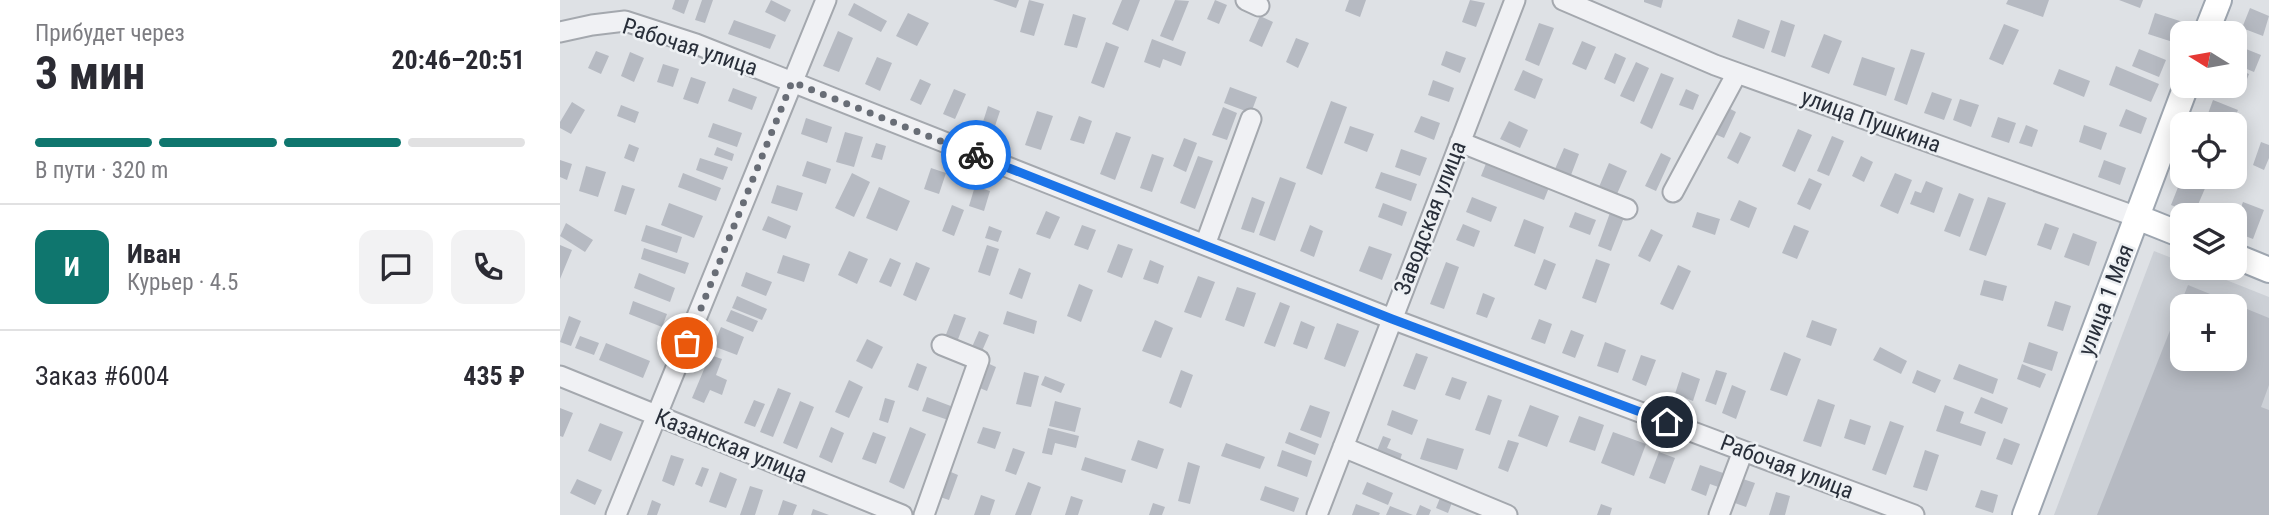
<!DOCTYPE html>
<html lang="ru">
<meta charset="utf-8">
<style>
:root{--surface:#fff;--page:#f2f2f3;--text:#2b2b33;--muted:#7c7c81;--line:#e1e1e2;--accent:#0f766e}
body{margin:0;font-family:"Roboto Condensed",sans-serif;background:var(--page);color:var(--text);height:100vh;display:flex;flex-direction:column;font-size:26px;white-space:nowrap}
*{box-sizing:border-box;margin:0}
p{font-size:23px;color:var(--muted)}
.icon{flex:none;width:38px;height:38px;fill:none;stroke:currentColor;stroke-width:2;stroke-linecap:round;stroke-linejoin:round}
.map{position:relative;flex:1;overflow:hidden}
.side{display:flex;flex-direction:column;background:var(--surface);width:560px}
.side>*{flex:none}
.needle{width:46px;rotate:281deg}
.tools{position:absolute;left:1610px;top:21px;display:grid;gap:14px}
.tools a{display:grid;place-items:center;width:77px;height:77px;border-radius:14px;background:var(--surface);box-shadow:0 4px 18px #0003;font-size:35px}
.pin{position:absolute;display:grid;place-items:center;width:60px;height:60px;color:#fff;margin:-30px;border:4px solid #fff;border-radius:50%;box-shadow:0 2px 7px #0007}
.courier{position:absolute;display:grid;place-items:center;width:70px;height:70px;margin:-35px;border:5px solid #1a73e8;border-radius:50%;background:#fff;color:#222;box-shadow:0 2px 9px #0007}
.headline em{font-style:normal;font-weight:700}
.headline div{display:flex;flex-direction:column-reverse}
.headline{display:flex;align-items:center;justify-content:space-between;height:119px;padding:0 35px}
h1{font-size:46px;font-weight:700;line-height:52px}
.bar{display:grid;grid-template-columns:repeat(4,1fr);gap:10px 7px;align-content:center;height:84px;padding:0 35px}
.bar i{height:9px;border-radius:5px;background:var(--line)}
.bar .current{background:var(--accent)}
.bar p{grid-column:span 4}
.line{display:flex;align-items:center;gap:18px;padding:0 35px;border-top:2px solid var(--line)}
.line div{flex:1}
.round{display:grid;place-items:center;flex:none;width:74px;height:74px;border-radius:14px;background:var(--page)}
main{display:flex;flex:1;min-height:0}
.map>svg:first-child{display:block}
</style>
<main>
<section class="side">
<div class="headline"><div><h1>3 мин</h1><p>Прибудет через</p></div><em>20:46–20:51</em></div>
<div class="bar"><i class="current"></i><i class="current"></i><i class="current"></i><i></i><p>В пути · 320 m</p></div>
<div class="line" style="height:126px"><b class="round" style="background:var(--accent);color:#fff">И</b><div><b>Иван</b><p>Курьер · 4.5</p></div><a class="round"><svg class="icon" aria-label="chat" viewBox="0 0 24 24"><path d="M4 5h16v11H9l-5 4z"/></svg></a><a class="round"><svg class="icon" aria-label="phone" viewBox="0 0 24 24"><path d="M5 4h4l2 5-3 2q2 4 5 5l2-3 5 2v4C11 20 4 13 5 4z"/></svg></a></div>
<div class="line" style="height:91px"><div>Заказ #6004</div><b>435 ₽</b></div>
</section>
<div class="map">
<svg width="1709" height="515" viewBox="0 0 1709 515">
<rect width="100%" height="100%" fill="#dee1e5"/>
<!-- built -->
<path fill="#ccd0d6" fill-rule="evenodd" d="M1594,251L1622,262V268H1636L1709,297V515H1494ZM1622,306H1675V359H1622Z"/>
<!-- building -->
<path fill="#b6bac2" fill-rule="evenodd" d="M115,0H129L124,14L112,9Z
M142,0H153L145,23L135,20Z
M211,0L231,10L225,22L205,12Z
M433,0H459L456,8Z
M469,0L484,4L474,36L460,32Z
M562,0H580L568,31L552,24Z
M615,0L629,1L613,41L600,36Z
M655,0L667,5L659,24L647,19Z
M789,0H806L800,17L785,11Z
M910,0L925,3L916,27L902,22Z
M1084,0H1103L1101,8L1084,2Z
M1448,0H1489L1483,17L1446,4Z
M1559,0H1583L1580,8Z
M294,3L327,21L321,32L288,15Z
M1690,8L1709,16L1703,36L1682,28Z
M348,13L369,23L357,46L336,36Z
M1595,13L1623,22L1616,43L1588,34Z
M513,14L526,18L517,48L504,45Z
M700,16L713,22L702,47L689,41Z
M1178,19L1210,31L1204,49L1172,37Z
M174,20L216,35L210,49L168,34Z
M1221,20L1235,25L1225,57L1211,52Z
M979,23L994,28L979,66L965,60Z
M1444,24L1459,30L1443,65L1429,59Z
M278,31L293,38L279,72L263,66Z
M1264,34L1282,41L1269,74L1251,67Z
M736,38L749,43L738,68L726,62Z
M592,39L626,52L621,66L603,59L600,68L584,62Z
M1022,41L1036,47L1026,70L1012,64Z
M546,42L559,47L544,88L531,83Z
M1676,45L1701,55L1694,72L1675,64Z
M1351,49L1365,53L1347,105L1334,100Z
M1579,49L1606,60L1599,77L1572,66Z
M36,51L49,56L41,74L28,68Z
M886,51L906,58L900,73L881,65Z
M70,52L84,58L74,82L61,76Z
M1055,53L1066,58L1055,84L1044,79Z
M317,57L332,63L320,91L305,84Z
M1302,57L1335,68L1326,96L1293,85Z
M1076,62L1089,68L1074,102L1060,96Z
M103,64L119,69L113,87L97,82Z
M1556,66L1599,84L1591,102L1549,85Z
M1675,68L1689,74L1683,89L1675,85Z
M1499,69L1530,81L1524,97L1493,84Z
M963,70L983,79L975,99L954,90Z
M1101,73L1114,78L1092,129L1080,123Z
M131,77L146,82L138,104L123,99Z
M360,79L371,84L361,105L350,100Z
M873,80L894,88L889,102L868,95Z
M670,87L697,97L691,113L664,103Z
M173,88L197,97L192,110L168,101Z
M394,89L406,94L395,119L383,114Z
M1126,89L1139,95L1133,110L1119,105Z
M1372,92L1392,99L1384,120L1364,113Z
M1400,99L1419,105L1411,127L1393,120Z
M1653,100L1678,110L1672,124H1659L1646,119Z
M771,101L787,107L762,175L746,168Z
M12,102L25,110L11,134L0,128V122Z
M61,105L79,112L75,123L57,116Z
M1163,105L1176,112L1164,138L1150,132Z
M428,106L440,111L433,132L421,128Z
M663,107L677,113L667,140L652,135Z
M1566,109L1587,118L1581,134L1559,126Z
M477,111L493,116L481,150L465,145Z
M519,116L532,121L524,144L510,140Z
M861,116L880,123L874,140L854,132Z
M1438,117L1456,123L1449,143L1431,137Z
M246,118L272,127L267,143L241,134Z
M949,121L968,130L960,148L940,139Z
M153,123L182,133L177,147L148,137Z
M1466,125L1478,130L1472,147L1459,143Z
M1524,125L1547,133L1541,150L1519,142Z
M790,126L814,134L807,152L784,143Z
M1238,129L1252,135L1235,172L1222,166Z
M285,132L303,137L294,167L276,162Z
M556,132L571,137L555,180L540,174Z
M1180,132L1191,137L1178,164L1167,158Z
M1272,136L1284,141L1269,176L1257,171Z
M624,138L637,143L626,172L613,166Z
M1701,142L1709,145V158L1704,170L1693,165Z
M316,143L326,146L322,160L311,157Z
M69,144L79,148L74,162L64,158Z
M157,147L174,154L172,161L154,155Z
M1004,148L1019,154L1011,175L995,169Z
M841,149L867,158L860,176L835,167Z
M1101,153L1111,158L1096,191L1085,186Z
M592,154L604,158L592,192L580,188Z
M638,156L653,161L635,209L620,203Z
M1301,156L1313,162L1304,182L1292,176Z
M140,158L168,167L163,180L136,170Z
M0,160L12,164L7,180L0,177Z
M1544,160L1566,168L1560,185L1538,177Z
M247,161L271,169L266,184L242,176Z
M927,161L990,185L984,200L921,176Z
M1049,163L1067,171L1057,194L1039,187Z
M26,166L46,172L38,197L19,191Z
M371,168L386,173L379,194L364,189Z
M821,172L857,184L851,201L815,188Z
M123,173L161,188L156,201L118,187Z
M292,173L310,182L294,217L275,208Z
M1335,173L1352,180L1338,214L1320,206Z
M720,177L736,183L715,241L699,235Z
M1622,177L1649,179L1634,214L1611,205Z
M1249,178L1262,184L1250,210L1237,204Z
M1366,181L1383,188L1374,213L1350,204L1355,191L1361,193Z
M62,185L75,189L66,215L54,211Z
M217,185L243,193L237,211L211,203Z
M415,186L430,191L424,211L409,206Z
M319,187L350,201L337,231L306,218Z
M1399,193L1414,199L1400,237L1384,231Z
M692,197L705,202L694,233L681,229Z
M912,197L937,207L931,222L906,212Z
M1428,197L1446,203L1426,256L1409,250Z
M1179,200L1197,208L1189,228L1170,220Z
M1683,202L1704,210L1693,239L1675,232V223Z
M109,203L143,216L134,238L101,225Z
M823,203L847,212L842,226L818,217Z
M392,205L404,210L394,236L382,231Z
M1051,210L1065,215L1051,251L1038,246Z
M486,211L500,217L490,239L476,234Z
M1015,212L1036,220L1030,235L1009,227Z
M1137,212L1160,219L1155,235L1132,227Z
M208,216L231,226L226,239L202,230Z
M964,219L984,227L975,254L954,246Z
M6,223L33,240L25,252L0,236Z
M1485,223L1499,228L1491,250L1477,245Z
M903,224L920,231L914,247L896,240Z
M86,225L122,237L117,253L81,241Z
M522,225L536,230L528,250L514,245Z
M750,225L763,231L754,257L740,251Z
M1234,225L1249,231L1237,259L1222,253Z
M429,226L442,231L438,242L425,238Z
M1091,229L1103,235L1090,262L1078,256Z
M1513,233L1537,242L1529,266L1504,257Z
M558,244L573,249L562,278L547,272Z
M0,245L12,250L0,279Z
M427,245L439,249L430,276L418,272Z
M809,246L832,254L822,280L799,271Z
M84,248L129,263L125,274L81,259Z
M289,251L308,259L297,284L278,275Z
M223,255L250,264L244,282L217,273Z
M330,258L341,263L331,287L319,282Z
M984,259L996,264L986,290L974,285Z
M1036,259L1050,264L1036,303L1022,298Z
M590,260L604,266L598,284L583,279Z
M356,262L370,268L356,301L343,295Z
M886,262L899,267L884,309L870,304Z
M1118,265L1131,271L1113,310L1100,304Z
M459,268L471,273L462,299L449,294Z
M186,272L212,282L206,296L181,286Z
M79,273L115,288L110,302L74,288Z
M638,276L655,282L641,318L624,312Z
M1424,280L1447,286L1443,301L1420,295Z
M519,284L533,290L521,322L507,316Z
M1628,285L1709,318V385L1701,407L1709,410V515H1537ZM1622,306H1675V359H1622Z
M677,287L696,293L684,327L665,320Z
M923,293L935,298L927,318L916,314Z
M177,296L207,309L202,320L172,308Z
M73,301L107,314L102,327L69,314Z
M1495,301L1511,306L1503,331L1487,326Z
M720,302L730,306L715,347L704,343Z
M171,310L198,321L193,332L166,321Z
M447,311L477,321L474,334L443,324Z
M394,314L406,318L397,342L385,337Z
M9,316L21,321L11,346L0,342Z
M979,319L992,324L985,344L971,339Z
M595,320L613,328L601,358L582,351Z
M1252,320L1277,329L1271,346L1246,337Z
M741,321L755,327L747,349L733,344Z
M777,323L799,331L785,367L764,359Z
M161,327L184,337L177,355L153,346Z
M1011,330L1024,335L1015,358L1002,353Z
M419,331L429,335L422,351L412,347Z
M20,336L39,343L34,355L15,348Z
M307,339L323,347L312,369L296,361Z
M1045,342L1066,350L1058,373L1037,366Z
M1469,342L1498,352L1492,371L1463,362Z
M46,343L90,361L83,378L39,360Z
M1320,347L1347,361L1341,374L1313,360Z
M1224,352L1241,359L1227,396L1210,390Z
M856,353L868,357L855,390L843,386Z
M150,355L162,359L156,375L167,380L162,395L150,390L144,403L132,398Z
M1081,355L1096,360L1086,386L1072,380Z
M425,362L436,367L427,391L415,386Z
M357,363L367,367L358,391L348,387Z
M1399,364L1438,379L1433,394L1393,379Z
M1462,364L1486,374L1480,388L1457,379Z
M621,370L633,375L621,408L609,403Z
M1156,370L1167,373L1156,405L1145,401Z
M1357,370L1381,380L1375,393L1352,383Z
M464,372L479,376L471,407L456,404Z
M1122,372L1140,379L1133,401L1115,394Z
M485,376L505,384L501,393L481,385Z
M892,377L907,382L900,400L885,395Z
M289,380L303,387L289,418L275,412Z
M1172,385L1186,391L1176,419L1162,413Z
M218,388L231,393L213,437L200,432Z
M928,395L942,400L930,435L915,430Z
M367,397L396,408L391,421L362,411Z
M1421,397L1448,408L1442,424L1414,413Z
M325,398L335,401L328,423L319,420Z
M1258,399L1275,405L1261,447L1243,441Z
M194,400L205,404L195,427L184,423Z
M240,401L254,407L237,449L223,443Z
M495,401L521,408L515,432L489,426Z
M750,405L770,412L761,438L740,430Z
M970,405L999,416L987,447L958,436Z
M1385,405L1404,412L1400,423L1426,432L1421,446L1376,431Z
M0,408L13,413L3,437L0,436Z
M832,410L858,420L852,435L827,425Z
M1019,416L1044,425L1035,451L1009,442Z
M1290,419L1311,426L1305,445L1284,438Z
M1330,421L1344,426L1326,475L1312,470Z
M40,423L63,432L51,461L28,451Z
M271,427L284,433L272,463L259,457Z
M350,427L366,434L344,489L329,482Z
M423,427L441,432L435,449L417,443Z
M488,428L519,436L516,448L495,443L492,455L482,453Z
M313,432L326,437L316,464L302,459Z
M729,432L759,444L755,455L725,443Z
M1053,432L1086,444L1074,476L1041,463Z
M823,436L831,439L827,448L842,454L839,463L816,453Z
M867,438L904,449L897,470L860,459Z
M1444,438L1460,444L1452,465L1436,459Z
M578,440L604,449L597,469L571,460Z
M948,440L959,443L948,472L938,468Z
M666,443L705,457L700,469L661,456Z
M453,448L465,452L456,475L445,471Z
M722,450L752,461L747,477L717,466Z
M1365,450L1379,455L1367,491L1353,487Z
M1099,452L1115,458L1105,484L1089,478Z
M111,455L124,459L114,486L102,481Z
M525,457L566,470L562,483L521,470Z
M628,462L640,466L630,504L618,501Z
M1140,465L1166,474L1161,488L1150,484L1146,496L1131,490Z
M142,467L149,469L142,487L135,484Z
M386,470L398,475L389,500L377,496Z
M160,472L177,479L166,508L149,502Z
M1180,478L1195,483L1186,507L1172,502Z
M17,479L42,490L35,505L10,493Z
M468,482L481,487L471,515H455Z
M807,482L833,493L828,505L802,494Z
M190,486L203,490L195,515H180Z
M705,486L739,498L734,512L700,500Z
M1421,490L1438,495L1433,513L1415,507Z
M1216,492L1230,496L1225,515H1209Z
M882,493L894,497L888,513L876,508Z
M421,495L435,500L430,515H414Z
M511,496L523,500L518,515H505Z
M92,500L101,504L97,515H87Z
M223,500L237,505L233,515H218Z
M593,503L605,507L602,515H589Z
M796,504L820,513L819,515H792Z
M1041,504L1052,508L1050,515H1037Z
M860,505L871,510L869,515H856Z
M830,506L853,515H826Z
M253,509L269,515H251Z"/>
<g fill="none" stroke-linecap="round" stroke-linejoin="round">
<!-- minor casing -->
<g stroke="#a4a8ae" stroke-width="23">
<path id="minor" d="M686,0L699,6
M1003,0L1155,65L1577,217
M0,32L32,25L65,21L136,44L832,319L1354,515
M900,142L1067,209
M1113,192L1177,73
M645,245L691,119
M0,376L342,515
M783,447L947,515
M56,515L266,0
M364,515L419,360L382,345
M757,515L955,0
M1159,515L1183,451"/>
</g>
<!-- major casing -->
<g stroke="#9ea6b0" stroke-width="28">
<path id="major" d="M1646,33L1659,0
M1577,217L1622,235
M1675,256L1709,270
M1465,515L1626,86"/>
</g>
<!-- minor -->
<use href="#minor" stroke="#f0f1f4" stroke-width="19"/>
<!-- major -->
<use href="#major" stroke="#fff" stroke-width="24"/>
</g>
<g fill="none" stroke-linecap="round" stroke-linejoin="round">
<!-- done -->
<path stroke="#686d76" stroke-width="7" stroke-dasharray="0 12.6" d="M127,343L232,82L416,155"/>
<!-- route -->
<path stroke="#1a73e8" stroke-width="9" d="M416,155L832,319L1107,422"/>
</g>
<g text-anchor="middle" dominant-baseline="central" stroke-width="5" stroke-linejoin="round" paint-order="stroke">
<!-- street labels -->
<g font-size="23" fill="#292f3a" stroke="#edf0f3">
<text transform="translate(130 47) rotate(18)">Рабочая улица</text>
<text transform="translate(1311 121) rotate(20)">улица Пушкина</text>
<text transform="translate(870 218) rotate(-69)">Заводская улица</text>
<text transform="translate(1546 300) rotate(-69)">улица 1 Мая</text>
<text transform="translate(171 446) rotate(22)">Казанская улица</text>
<text transform="translate(1227 467) rotate(21)">Рабочая улица</text>
</g>
</g>
</svg>
<div class="tools">
<a><svg class="needle" viewBox="-14 -14 28 28"><path d="M0-13l5 13h-10z" fill="#e53935"/><path d="M0 13l5-13h-10z" fill="#7c7c81"/></svg></a>
<a><svg class="icon" aria-label="locate" viewBox="0 0 24 24"><circle cx="12" cy="12" r="6"/><path d="M12 2v4M12 18v4M2 12h4M18 12h4"/></svg></a>
<a><svg class="icon" aria-label="layers" viewBox="0 0 24 24"><path d="M12 4l9 5-9 5-9-5zM3 14l9 5 9-5"/></svg></a>
<a>+</a>
</div>
<div class="pin" style="left:127px;top:343px;background:#ea580c"><svg class="icon" aria-label="bag" viewBox="0 0 24 24"><path d="M5 8h14l-1 12H6zM9 8a3 3 0 0 1 6 0"/></svg></div>
<div class="pin" style="left:1107px;top:422px;background:#1f2937"><svg class="icon" aria-label="home" viewBox="0 0 24 24"><path d="M3 11l9-7 9 7M6 9v11h12V9"/></svg></div>
<div class="courier" style="left:416px;top:155px"><svg class="icon" aria-label="bike" viewBox="0 0 24 24"><circle cx="6" cy="16" r="4"/><circle cx="18" cy="16" r="4"/><path d="M6 16l4-8h5l3 8M10 8l3 8H6M13 5h3"/></svg></div>
</div>
</main>
